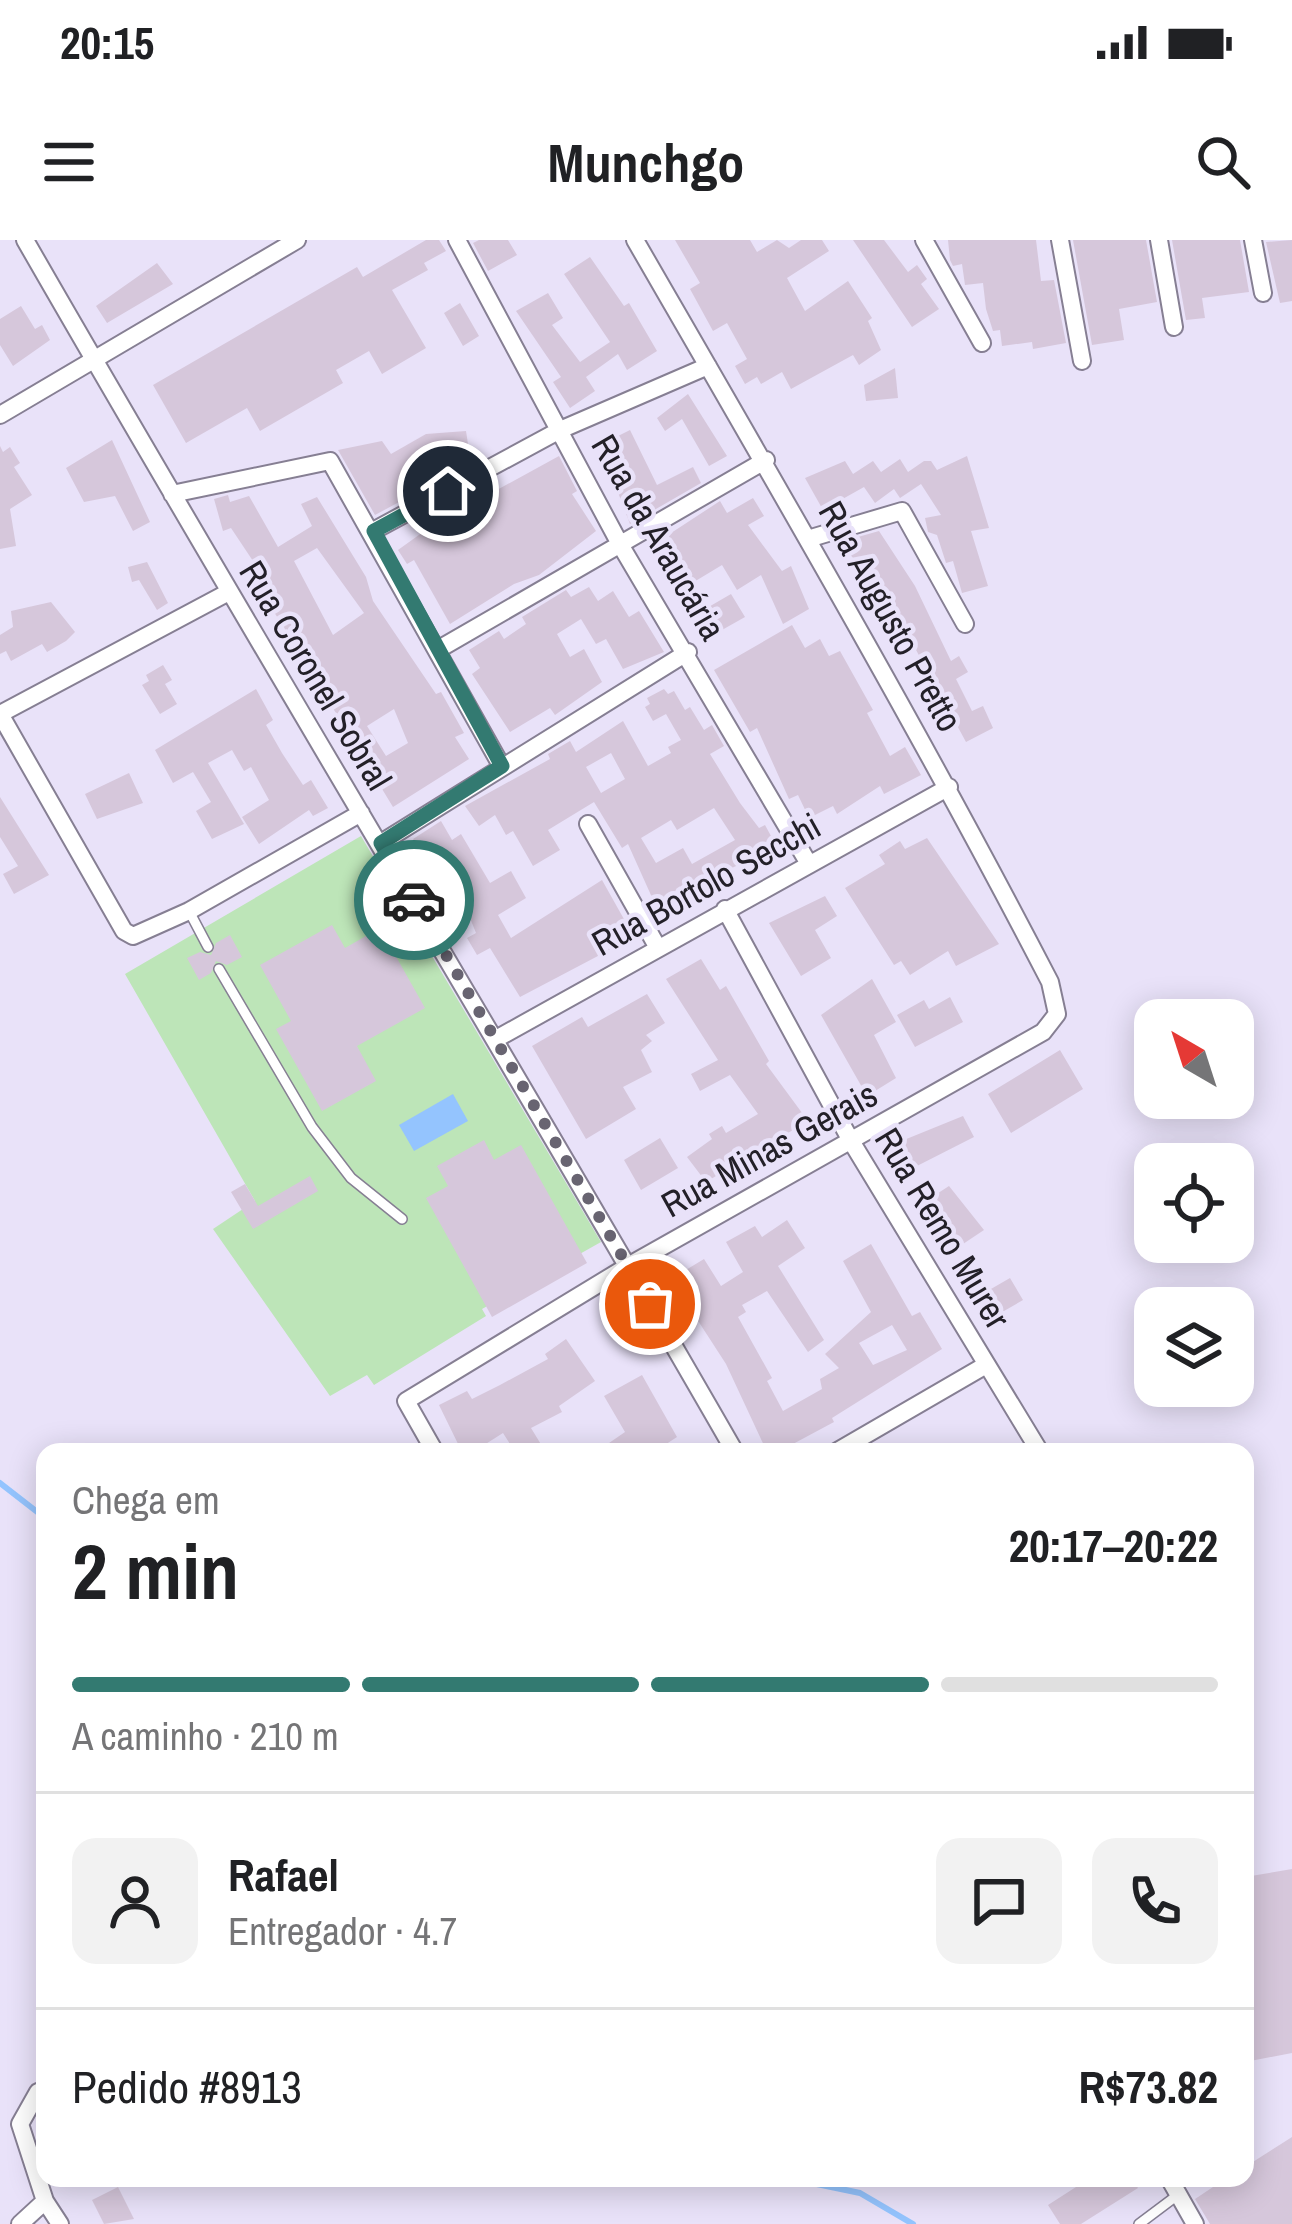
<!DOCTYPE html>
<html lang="pt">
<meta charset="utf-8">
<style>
:root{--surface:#fff;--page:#f2f2f2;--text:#202124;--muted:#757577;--line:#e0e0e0;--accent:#337a71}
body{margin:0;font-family:"Archivo Narrow",sans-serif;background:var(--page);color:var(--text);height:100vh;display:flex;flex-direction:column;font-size:45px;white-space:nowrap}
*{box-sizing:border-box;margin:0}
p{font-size:39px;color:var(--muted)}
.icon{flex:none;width:66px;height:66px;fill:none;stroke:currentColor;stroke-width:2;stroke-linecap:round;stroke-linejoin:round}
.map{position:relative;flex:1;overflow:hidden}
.side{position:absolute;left:36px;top:1203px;width:1218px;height:744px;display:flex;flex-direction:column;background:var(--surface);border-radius:24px;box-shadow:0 6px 30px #0003}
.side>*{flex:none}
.needle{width:78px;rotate:321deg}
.buttons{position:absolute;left:1134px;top:759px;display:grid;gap:24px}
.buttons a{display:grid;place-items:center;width:120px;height:120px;border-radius:24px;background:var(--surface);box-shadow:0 6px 30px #0003;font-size:60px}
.pin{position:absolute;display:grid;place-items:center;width:102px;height:102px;color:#fff;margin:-51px;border:6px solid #fff;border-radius:50%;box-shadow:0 3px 12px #0007}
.courier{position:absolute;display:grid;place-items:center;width:120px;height:120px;margin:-60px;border:9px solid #337a71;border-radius:50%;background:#fff;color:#222;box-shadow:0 3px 15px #0007}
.overview em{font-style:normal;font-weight:800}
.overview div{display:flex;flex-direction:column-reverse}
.overview{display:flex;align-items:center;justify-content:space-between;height:204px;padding:0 36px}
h1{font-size:78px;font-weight:800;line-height:90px}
.bar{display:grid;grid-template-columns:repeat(4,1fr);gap:18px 12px;align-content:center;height:144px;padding:0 36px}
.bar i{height:15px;border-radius:9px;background:var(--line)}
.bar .current{background:var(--accent)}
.bar p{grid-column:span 4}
.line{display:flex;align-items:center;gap:30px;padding:0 36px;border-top:3px solid var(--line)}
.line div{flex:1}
.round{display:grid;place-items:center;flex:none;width:126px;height:126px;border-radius:24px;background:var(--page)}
.status{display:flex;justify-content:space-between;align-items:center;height:84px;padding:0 60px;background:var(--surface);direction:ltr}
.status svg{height:33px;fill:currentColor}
header{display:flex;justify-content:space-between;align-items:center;height:156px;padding:0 36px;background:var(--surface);font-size:54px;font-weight:800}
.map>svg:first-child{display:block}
</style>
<div class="status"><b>20:15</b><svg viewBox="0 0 49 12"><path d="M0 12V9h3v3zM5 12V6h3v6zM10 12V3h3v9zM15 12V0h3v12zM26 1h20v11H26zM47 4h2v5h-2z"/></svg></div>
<header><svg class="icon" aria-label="menu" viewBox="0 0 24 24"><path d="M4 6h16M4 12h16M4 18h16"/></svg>Munchgo<svg class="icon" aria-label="search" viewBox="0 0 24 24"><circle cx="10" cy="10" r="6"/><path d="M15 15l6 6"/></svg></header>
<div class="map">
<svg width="1292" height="1984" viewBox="0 0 1292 1984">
<rect width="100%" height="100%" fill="#e9e2f9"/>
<!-- pitch -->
<path fill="#bde5b8" d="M361,596L601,1002L482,1069L486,1076L374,1145L367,1135L330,1156L213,989L255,961L125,734Z"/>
<!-- water -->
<path fill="#94c4fe" d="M453,854L468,881L414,911L399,885Z"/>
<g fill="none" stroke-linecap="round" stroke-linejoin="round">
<!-- stream -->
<path stroke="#94c4fe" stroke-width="6" d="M0,1243L45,1278
M788,1938L860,1953L913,1984"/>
</g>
<!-- building -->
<path fill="#d6c7db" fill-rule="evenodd" d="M426,0H439L446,11L424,23L428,30L392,50L426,108L382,134L369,111L336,130L343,143L260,191L247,168L186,203L153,145L357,27L363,37Z
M479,0H508L517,15L488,31L473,3Z
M675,0H750L757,12L777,0L789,8L801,0H822L829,11L787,38L805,71L848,41L872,78L868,81L881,110L859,125L853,115L791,149L782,132L761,144L757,137L745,144L735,126L747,119L727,83L713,91L690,49L700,43Z
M853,0H884L908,32L917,25L927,39L921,44L939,69L912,87Z
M948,0H1036L1041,41L1054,40L1066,103L1033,109L1032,102L1002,106L1000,90L993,91L986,69L983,43L965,45L962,24L953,26L950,20Z
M1073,0H1146L1157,62L1119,69L1124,100L1092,105Z
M1172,0H1240L1249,52L1202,58L1205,78L1186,80Z
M1292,0V61L1280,63L1266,2Z
M590,17L624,66L629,63L657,111L627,130L618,114L586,137L595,151L570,168L553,142L561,137L516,71L548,53L563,78L552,85L580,122L610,102L564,34Z
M157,23L173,44L107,83L96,66Z
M460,63L479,96L463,106L444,73Z
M21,66L35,89L42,85L50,100L13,126L0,105V79Z
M895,128L898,158L866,161L864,145Z
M688,154L727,216L709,226L682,179L665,191L657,178Z
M630,190L657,245L693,227L701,243L630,284L600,205Z
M466,191L471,224L436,229L442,239L375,275L338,210L382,201L391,214L426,194Z
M112,200L150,282L133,291L115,256L84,262L66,228Z
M0,206L3,212L10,207L20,223L14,227L32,255L10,269L16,306L0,309Z
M559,216L577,251L572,254L596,291L539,335L514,344L450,384L414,320L407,324L398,310L462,264L464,268Z
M967,216L989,288L971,291L988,346L962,353L953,321L946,323L937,295L928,292L925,278L941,275L921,244L900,258L894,249L875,263L864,247L823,270L805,238L845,221L853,234L873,221L881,232L900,219L908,232L924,221H931L937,230Z
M228,255L230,262L249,256L278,307L312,286L301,264L317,257L366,337L373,361L436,454L441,452L464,493L455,497L469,519L393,567L328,460L337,455L321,427L313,432L257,346L248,324L253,321L231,288L223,291L214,259ZM317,308L364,373L333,395L294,321ZM394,469L408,503L386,516L367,486Z
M753,258L764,276L748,285L782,331L791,326L809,369L783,384L761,335L737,350L722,325L679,351L670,335L685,326L668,295L720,261L727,273Z
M879,291L915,346L951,421L959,416L968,432L956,439L972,471L983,466L993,488L966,502L890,362L848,312L844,301Z
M147,322L168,363L157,370L139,340L132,342L128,327Z
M589,347L598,361L613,351L629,377L639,371L664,412L623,429L606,399L596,404L581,379L557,394L570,417L584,409L602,442L555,475L550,468L510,492L472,434L480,428L469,410L499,391L504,399L526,384L522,377L566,350L571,357Z
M731,354L745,377L706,399L693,376Z
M51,362L75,392L66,401L47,412L42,404L11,421L6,411L0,414V395L13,387L11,371Z
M792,385L805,408L820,399L829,416L840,411L873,470L867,473L890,516L905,507L921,535L884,554L880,546L837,574L833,566L809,578L798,555L789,559L757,488L750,492L714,430Z
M163,425L172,440L165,444L177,464L160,474L142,445L149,441L146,435Z
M256,449L273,480L266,485L282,513L303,545L311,540L328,568L313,576L309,570L259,604L242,577L269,560L251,527L244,531L232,510L208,523L244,584L212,599L196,571L211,562L193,532L173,543L155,510Z
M664,449L668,454L674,451L685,470L690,467L704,490L712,485L724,506L710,514L740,563L759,588L765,585L777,607L676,654L680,662L659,673L628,604L622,608L594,562L548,590L560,610L533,626L513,591L506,595L495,575L479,586L465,566L550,519L548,514L570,501L576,512L623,481L648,526L671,513L668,507L681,500L666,474L653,481L645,467L650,464L647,458ZM611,513L625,539L601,553L586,527ZM714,568L735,600L692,624L683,608L656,623L641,598L671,580L677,590Z
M129,533L143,563L97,579L85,554Z
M0,557L49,635L14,654L3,634L18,626L0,597Z
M441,581L452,600L461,594L490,643L511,631L526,658L498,675L511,698L602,640L634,697L520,757L490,708L477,715L467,698L476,693L464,663L445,635L439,639L413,599Z
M927,598L999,704L956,726L948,711L910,735L901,721L894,725L845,648L885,624L879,615L900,601L905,609Z
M825,656L837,676L815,690L831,718L801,736L769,683Z
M332,685L345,708L380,688L425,768L357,806L376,841L322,871L276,789L291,781L260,725Z
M230,695L242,717L227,725L216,721L211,733L199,740L187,718L200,712L211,715L216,703Z
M701,719L720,750L726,746L769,821L766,824L808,881L706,942L687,917L712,899L709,894L722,886L726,893L758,874L730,835L700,851L691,834L718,820L666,739Z
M872,739L896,782L874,795L896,838L867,856L821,775Z
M647,754L665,783L646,795L652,801L641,810L652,832L623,847L636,869L586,899L532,806L582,777L588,787Z
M950,757L963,782L915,807L897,775L924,760L929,769Z
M1060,810L1083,849L1011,893L988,854Z
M963,876L974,897L913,928L899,902Z
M660,898L678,928L641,950L624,920Z
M484,900L494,920L521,905L587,1023L492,1077L426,958L448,946L437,926Z
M310,936L318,951L253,989L231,952L245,944L258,966Z
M949,946L984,990L960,1006L929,959Z
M787,980L805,1008L778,1026L824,1100L808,1112L767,1051L742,1065L746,1072L738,1077L772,1138L767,1141L783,1171L822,1149L820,1139L839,1128L825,1114L871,1072L843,1021L871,1004L912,1076L920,1072L942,1109L832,1178L834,1182L778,1212H767L726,1124L671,1039L704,1019L721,1046L743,1032L726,1002L755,986L762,997ZM892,1085L907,1110L873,1125L859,1103Z
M1010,1038L1023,1060L997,1075L984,1053Z
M566,1099L595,1141L559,1166L562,1172L531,1188L542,1206L515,1212L503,1193L473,1212H462L439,1165L467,1151L472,1159L500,1145L548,1119L545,1114Z
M642,1135L677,1197L654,1212H596L625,1192L604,1156Z
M1292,1629V1813L1245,1822V1637Z
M1292,1897V1984H1210L1195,1959L1213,1947L1208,1938H1245V1927Z
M1090,1938H1131L1138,1948L1081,1984H1060L1048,1965Z
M118,1947L134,1979L104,1984L92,1960Z"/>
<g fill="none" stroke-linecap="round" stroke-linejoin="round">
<!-- service casing -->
<g stroke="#867f93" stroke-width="12">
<path id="service" d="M189,671L208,707
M219,729L312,887L351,938L402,979
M1139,1984L1179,1954"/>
</g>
<!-- minor casing -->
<g stroke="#867f93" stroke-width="20">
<path id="minor" d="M25,0C258,406 502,806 735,1212
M457,0L621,306L809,624
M924,0L982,103
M1060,0L1082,121
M1159,0L1174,87
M1253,0L1263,53
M0,175L297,0
M172,254L330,221L502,527
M373,291L560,190L708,126
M811,298L902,271L965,384
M439,409L766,220
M0,474L124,691L133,696L189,671L361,573
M0,474L227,353
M588,584L658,708
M381,603L688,412
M725,669L851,901L1040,1212
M496,799L949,547
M435,1212L406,1161L628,1026L1043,792L1057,774L1050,742C919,489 777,246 635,0
M836,1212L986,1125
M38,1852L20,1884L45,1961L60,1984
M1169,1938L1195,1984
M20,1984L45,1961"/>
</g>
<!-- service -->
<use href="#service" stroke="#fff" stroke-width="9"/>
<!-- minor -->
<use href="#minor" stroke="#fff" stroke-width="16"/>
</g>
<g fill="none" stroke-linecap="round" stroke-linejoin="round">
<!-- done -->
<path stroke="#686471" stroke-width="12" stroke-dasharray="0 21.6" d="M414,660L650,1064"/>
<!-- route -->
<path stroke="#337a71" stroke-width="15" d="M414,660L381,603L502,526L374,291L448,251"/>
</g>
<g text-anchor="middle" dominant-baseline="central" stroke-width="9" stroke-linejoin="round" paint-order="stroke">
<!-- street labels -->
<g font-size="36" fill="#232028" stroke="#e9e2f9">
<text transform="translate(659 297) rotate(60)">Rua da Araucária</text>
<text transform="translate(891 376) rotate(61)">Rua Augusto Pretto</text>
<text transform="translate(316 435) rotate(59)">Rua Coronel Sobral</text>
<text transform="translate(706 644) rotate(-29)">Rua Bortolo Secchi</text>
<text transform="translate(769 909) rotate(-29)">Rua Minas Gerais</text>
<text transform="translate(943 988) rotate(59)">Rua Remo Murer</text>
</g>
</g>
</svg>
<div class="buttons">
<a><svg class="needle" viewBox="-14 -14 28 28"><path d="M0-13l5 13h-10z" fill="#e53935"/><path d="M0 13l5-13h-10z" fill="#757577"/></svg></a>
<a><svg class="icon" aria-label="locate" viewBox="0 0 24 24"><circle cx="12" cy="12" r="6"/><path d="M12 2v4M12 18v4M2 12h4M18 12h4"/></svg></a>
<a><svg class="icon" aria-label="layers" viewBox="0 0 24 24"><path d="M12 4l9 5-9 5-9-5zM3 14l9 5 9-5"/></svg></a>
</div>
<div class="pin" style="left:650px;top:1064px;background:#ea580c"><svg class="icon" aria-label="bag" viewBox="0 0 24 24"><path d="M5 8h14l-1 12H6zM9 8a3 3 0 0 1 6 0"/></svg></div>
<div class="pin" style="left:448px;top:251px;background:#1f2937"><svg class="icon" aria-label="home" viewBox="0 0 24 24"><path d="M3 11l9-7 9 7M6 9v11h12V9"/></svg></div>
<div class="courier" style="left:414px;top:660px"><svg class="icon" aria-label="car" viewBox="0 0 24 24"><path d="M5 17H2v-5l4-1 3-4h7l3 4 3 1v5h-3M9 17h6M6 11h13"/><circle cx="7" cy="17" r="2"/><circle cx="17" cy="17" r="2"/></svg></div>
<section class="side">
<div class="overview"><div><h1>2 min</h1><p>Chega em</p></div><em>20:17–20:22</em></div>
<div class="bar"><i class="current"></i><i class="current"></i><i class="current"></i><i></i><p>A caminho · 210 m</p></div>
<div class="line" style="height:216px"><a class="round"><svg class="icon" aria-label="person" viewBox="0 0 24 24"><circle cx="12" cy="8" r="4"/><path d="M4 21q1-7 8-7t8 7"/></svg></a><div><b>Rafael</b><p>Entregador · 4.7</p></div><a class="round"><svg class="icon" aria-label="chat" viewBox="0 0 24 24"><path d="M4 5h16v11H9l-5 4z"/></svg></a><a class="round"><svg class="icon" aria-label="phone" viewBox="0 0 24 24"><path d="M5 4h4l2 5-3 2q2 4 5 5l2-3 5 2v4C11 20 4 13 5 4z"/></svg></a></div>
<div class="line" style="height:156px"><div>Pedido #8913</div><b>R$73.82</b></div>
</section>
</div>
